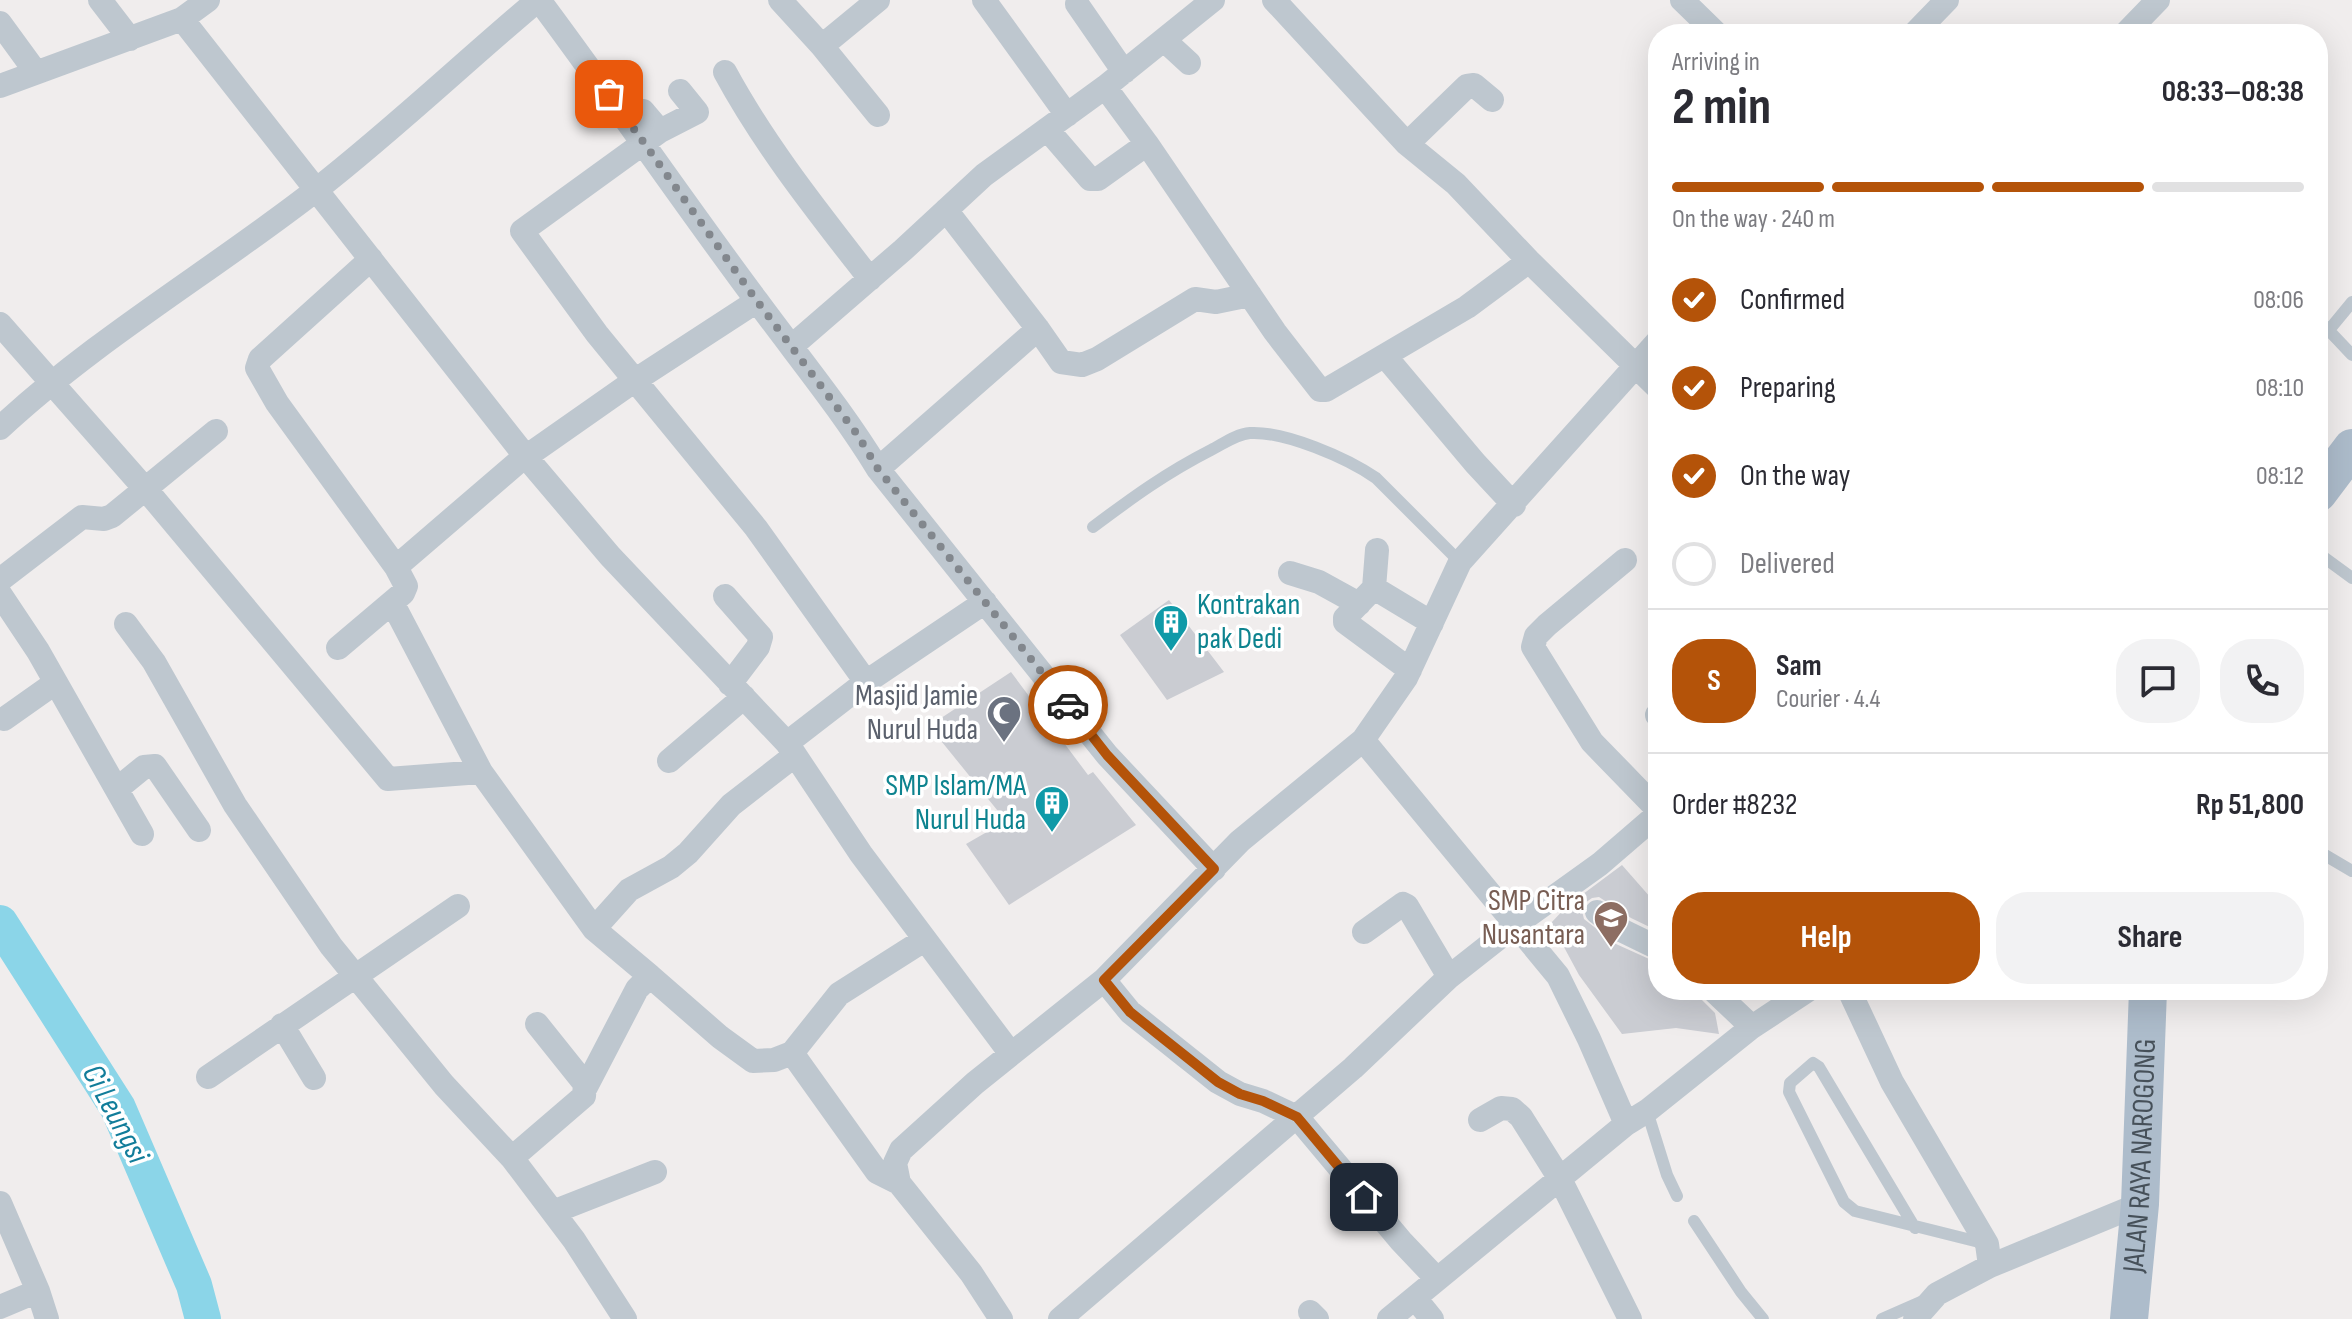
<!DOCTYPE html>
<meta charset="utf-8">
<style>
:root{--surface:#fff;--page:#f2f2f3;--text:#2b2b33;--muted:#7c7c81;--line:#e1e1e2;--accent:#b45309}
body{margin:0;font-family:"Sofia Sans Condensed",sans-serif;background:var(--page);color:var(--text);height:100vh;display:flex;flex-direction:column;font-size:30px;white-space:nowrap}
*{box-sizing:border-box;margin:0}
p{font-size:26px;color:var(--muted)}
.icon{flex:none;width:44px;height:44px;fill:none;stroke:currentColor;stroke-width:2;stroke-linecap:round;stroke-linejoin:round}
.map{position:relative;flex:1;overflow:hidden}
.drawer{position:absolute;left:1648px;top:24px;width:680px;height:976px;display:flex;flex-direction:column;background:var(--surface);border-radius:32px;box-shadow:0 8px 32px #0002}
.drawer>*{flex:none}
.pin{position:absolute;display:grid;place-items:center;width:68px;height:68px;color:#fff;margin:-34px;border-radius:16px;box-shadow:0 4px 12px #0006}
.courier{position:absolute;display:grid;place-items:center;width:80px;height:80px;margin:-40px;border:6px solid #b45309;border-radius:50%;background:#fff;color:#222;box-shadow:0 2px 10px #0007}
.head em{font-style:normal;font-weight:700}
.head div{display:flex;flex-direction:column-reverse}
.head{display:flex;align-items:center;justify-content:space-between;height:136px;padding:0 24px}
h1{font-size:52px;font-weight:700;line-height:60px}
.bar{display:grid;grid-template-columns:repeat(4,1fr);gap:12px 8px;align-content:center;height:96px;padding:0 24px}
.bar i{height:10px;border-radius:6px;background:var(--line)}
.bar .active{background:var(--accent)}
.bar p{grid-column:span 4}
.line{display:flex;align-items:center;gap:20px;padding:0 24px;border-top:2px solid var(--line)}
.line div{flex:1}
.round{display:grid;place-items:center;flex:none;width:84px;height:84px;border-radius:32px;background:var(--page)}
ol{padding:0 24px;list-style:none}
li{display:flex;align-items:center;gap:24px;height:88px}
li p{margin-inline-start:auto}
li .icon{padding:8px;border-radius:50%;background:var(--accent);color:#fff;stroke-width:4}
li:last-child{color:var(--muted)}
li i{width:44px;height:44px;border:4px solid var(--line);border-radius:50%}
.cta{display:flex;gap:16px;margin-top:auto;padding:16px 24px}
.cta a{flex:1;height:92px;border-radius:32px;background:var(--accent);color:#fff;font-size:32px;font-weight:700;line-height:92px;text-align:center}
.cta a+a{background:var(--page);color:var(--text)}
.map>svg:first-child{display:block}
</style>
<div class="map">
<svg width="2352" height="1319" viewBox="0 0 2352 1319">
<rect width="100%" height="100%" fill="#f0eded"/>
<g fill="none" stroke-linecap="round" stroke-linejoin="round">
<!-- river -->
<path stroke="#8bd5e8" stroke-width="36" d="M0,923L118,1108L194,1285L203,1319"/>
</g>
<!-- building -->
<path fill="#caccd2" d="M1169,600L1224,672L1167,700L1120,635Z
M1011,672L1088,775L1093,772L1136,825L1009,905L966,844L1006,821L929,726Z
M1622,865L1658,906V931L1631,918L1599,897L1592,898L1585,903L1582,911L1584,919L1616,944L1658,963V990H1698L1702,1000L1715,1013L1719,1034L1676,1028L1622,1034L1579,975L1551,923L1567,906Z"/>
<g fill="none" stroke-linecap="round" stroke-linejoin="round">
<!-- lane -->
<path stroke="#bec7cf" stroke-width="12" d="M2318,319L2352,355
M2329,330L2352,302
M1093,527C1133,497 1166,473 1211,450C1223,444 1236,434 1250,433C1285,431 1347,458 1376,478L1460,562
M2318,553L2352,578
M2318,851L2352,871
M1647,1111L1667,1175L1677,1196
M1694,1221L1741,1292L1763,1319
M1915,1228L1819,1067L1813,1063L1790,1083L1789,1092L1844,1202L1855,1211L1987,1244
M1882,1319L1923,1301"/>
<!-- street -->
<path stroke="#bec7cf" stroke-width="24" d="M100,0L130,39
M539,0C613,99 683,202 757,301C798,357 842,410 878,469L1107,755L1214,869
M780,0L822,46
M878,0L822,46L878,115
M984,0L1067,115
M1274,0L1407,144L1456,184L1529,261L1658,388
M1682,0L1717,34
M1077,4L1124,72
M182,19L526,457L610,556L787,743L861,854L1011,1054
M0,23L35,71
M1914,34L1947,0
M2125,34L2158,0
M1164,40L1189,63
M725,72C765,146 818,212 870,279
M0,86L182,19L208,0
M1105,87L1147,144L1275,332L1320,390H1326L1467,307L1529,261
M680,91L697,112L660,131L522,231L597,334L756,528L866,682
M643,111L660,131
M1047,129L1090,179H1098L1147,144
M1407,144L1467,86L1474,85L1492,100
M946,210L1038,329
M371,259L260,359L257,368L277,403L396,567
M0,324L154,499L388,779L481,772L594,929L650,976L637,989L586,1087
M792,346L903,250L984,175L1105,87L1213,0
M1385,356L1475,463L1514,505
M0,428C97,338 212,271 316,190C393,130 463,63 538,0
M878,469L1038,329L1061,362L1082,365L1097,359L1195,299L1216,302L1250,295
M1377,550L1374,588L1432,623
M1625,560L1547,625L1536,636L1533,647L1592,742L1658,810
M1290,573L1319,582L1359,604
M0,580L82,517L104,519L112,516L216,431
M1374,588L1345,618V622L1410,670
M0,594L38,651L142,834
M725,596L761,637L758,647L730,684
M393,604L481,772
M126,624L154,662L235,805L331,946L444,1085L512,1158L574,1240L625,1319
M338,648L403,593L406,586L396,567L517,463L634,381L757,301
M1657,715H1658
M4,719L55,683
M1363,740L1558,976L1589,1039L1626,1124
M787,743L866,682L985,602
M669,761L744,697
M117,789L144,767L155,766L199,830
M1597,912L1623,931L1658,948
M594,929L629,890L671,867L688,853L731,805L794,756
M1364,932L1403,904L1407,906L1449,977
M650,976L720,1037L753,1061L774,1060L792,1053L839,994L924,940
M1104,980L1130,1012L1218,1082L1240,1094L1263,1101L1297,1117L1401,1241L1437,1279
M1713,990L1752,1027
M1849,990L1892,1082L1987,1244L1990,1266L2140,1204
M282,1025L314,1078
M792,1053L877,1172L899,1183
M208,1077L458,906
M1480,1120L1501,1108L1512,1109L1521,1117L1560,1179L1630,1319
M512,1158L584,1096L585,1084L537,1024
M0,1203L38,1291L47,1319
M553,1212L655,1172
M1415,1298L1432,1319
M0,1307L38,1291
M1310,1312L1317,1319
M1001,1319L971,1273L899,1183L895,1163L901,1150L975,1083L1104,980L1240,841L1363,740L1406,678L1460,562L1658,341
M1060,1319L1353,1068L1449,977L1515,925L1600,864L1658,814
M1389,1319L1626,1124L1647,1111L1752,1027L1808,990
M1915,1319L1937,1294L1990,1266"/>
<!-- primary -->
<g stroke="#adbccb" stroke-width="38">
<path d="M2318,493L2352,448"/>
<path id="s1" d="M2129,1319L2140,1204L2148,990"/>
</g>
</g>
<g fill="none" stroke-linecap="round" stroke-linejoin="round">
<!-- done -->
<path stroke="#82878d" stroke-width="8" stroke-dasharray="0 14.4" d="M609,94L757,301L857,434L878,469L1068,705"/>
<!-- route -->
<path stroke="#b45309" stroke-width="10" d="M1068,705L1107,755L1214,869L1104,980L1130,1012L1218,1082L1240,1094L1263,1101L1297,1117L1364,1197"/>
</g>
<!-- icons -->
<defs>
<g id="building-pin" transform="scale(1.8)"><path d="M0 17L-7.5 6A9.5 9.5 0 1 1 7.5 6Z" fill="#0f9aa8" stroke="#fff"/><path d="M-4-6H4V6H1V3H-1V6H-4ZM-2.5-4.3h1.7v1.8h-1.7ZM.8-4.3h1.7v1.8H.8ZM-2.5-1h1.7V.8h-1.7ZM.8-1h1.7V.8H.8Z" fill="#fff"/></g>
<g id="mosque-pin" transform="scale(1.8)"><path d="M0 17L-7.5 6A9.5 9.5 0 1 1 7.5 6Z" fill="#6b7280" stroke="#fff"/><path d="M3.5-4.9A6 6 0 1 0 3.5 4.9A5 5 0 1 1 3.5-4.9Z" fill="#fff"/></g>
<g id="school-pin" transform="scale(1.8)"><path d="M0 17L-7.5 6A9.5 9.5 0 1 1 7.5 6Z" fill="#8d6e63" stroke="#fff"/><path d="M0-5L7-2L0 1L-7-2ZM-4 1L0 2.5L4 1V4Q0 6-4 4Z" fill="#fff"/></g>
</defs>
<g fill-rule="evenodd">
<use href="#building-pin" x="1171" y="622"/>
<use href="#mosque-pin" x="1004" y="713"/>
<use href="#building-pin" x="1052" y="803"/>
<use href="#school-pin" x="1611" y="918"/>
</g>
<g text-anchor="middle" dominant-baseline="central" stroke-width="7" stroke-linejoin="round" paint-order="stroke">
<!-- culture labels -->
<g font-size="30" fill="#0d838f" stroke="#fff" text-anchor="start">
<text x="1197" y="605">Kontrakan<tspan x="1197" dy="34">pak Dedi</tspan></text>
<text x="1026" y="786" text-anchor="end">SMP Islam/MA<tspan x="1026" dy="34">Nurul Huda</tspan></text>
</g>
<!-- worship labels -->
<g font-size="30" fill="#5b616d" stroke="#fff" text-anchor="end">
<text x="978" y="696">Masjid Jamie<tspan x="978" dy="34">Nurul Huda</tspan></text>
</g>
<!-- education labels -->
<g font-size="30" fill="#785e54" stroke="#fff" text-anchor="end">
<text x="1585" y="901">SMP Citra<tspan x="1585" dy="34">Nusantara</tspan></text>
</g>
<!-- street labels -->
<g font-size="30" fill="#465059" stroke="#fff">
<text stroke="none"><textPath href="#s1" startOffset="164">JALAN RAYA NAROGONG</textPath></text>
</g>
<!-- water labels -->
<g font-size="32" font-style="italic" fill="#127d9a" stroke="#fff">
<text transform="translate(115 1114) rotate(62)">Ci Leungsi</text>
</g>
</g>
</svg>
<div class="pin" style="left:609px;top:94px;background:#ea580c"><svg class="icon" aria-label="bag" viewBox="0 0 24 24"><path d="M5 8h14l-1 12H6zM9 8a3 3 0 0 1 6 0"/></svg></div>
<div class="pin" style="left:1364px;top:1197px;background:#1f2937"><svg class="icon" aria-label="home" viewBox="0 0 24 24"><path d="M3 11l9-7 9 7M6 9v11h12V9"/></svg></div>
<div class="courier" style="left:1068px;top:705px"><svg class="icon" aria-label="car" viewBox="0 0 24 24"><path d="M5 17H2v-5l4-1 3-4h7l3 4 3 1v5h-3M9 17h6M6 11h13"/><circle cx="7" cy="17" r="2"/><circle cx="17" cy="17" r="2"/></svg></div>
<section class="drawer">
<div class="head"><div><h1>2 min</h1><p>Arriving in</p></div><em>08:33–08:38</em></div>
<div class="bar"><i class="active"></i><i class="active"></i><i class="active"></i><i></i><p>On the way · 240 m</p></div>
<ol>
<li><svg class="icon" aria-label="check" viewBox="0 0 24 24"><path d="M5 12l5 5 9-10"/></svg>Confirmed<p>08:06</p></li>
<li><svg class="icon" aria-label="check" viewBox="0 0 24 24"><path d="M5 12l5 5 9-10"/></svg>Preparing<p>08:10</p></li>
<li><svg class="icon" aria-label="check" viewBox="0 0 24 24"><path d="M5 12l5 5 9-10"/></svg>On the way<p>08:12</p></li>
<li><i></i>Delivered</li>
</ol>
<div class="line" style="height:144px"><b class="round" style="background:var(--accent);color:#fff">S</b><div><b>Sam</b><p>Courier · 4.4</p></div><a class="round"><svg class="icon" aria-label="chat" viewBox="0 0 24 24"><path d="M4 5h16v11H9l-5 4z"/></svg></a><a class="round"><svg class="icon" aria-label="phone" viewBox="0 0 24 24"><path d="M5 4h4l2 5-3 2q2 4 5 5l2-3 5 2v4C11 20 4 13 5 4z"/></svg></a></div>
<div class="line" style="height:104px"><div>Order #8232</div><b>Rp 51,800</b></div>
<div class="cta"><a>Help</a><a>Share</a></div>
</section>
</div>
